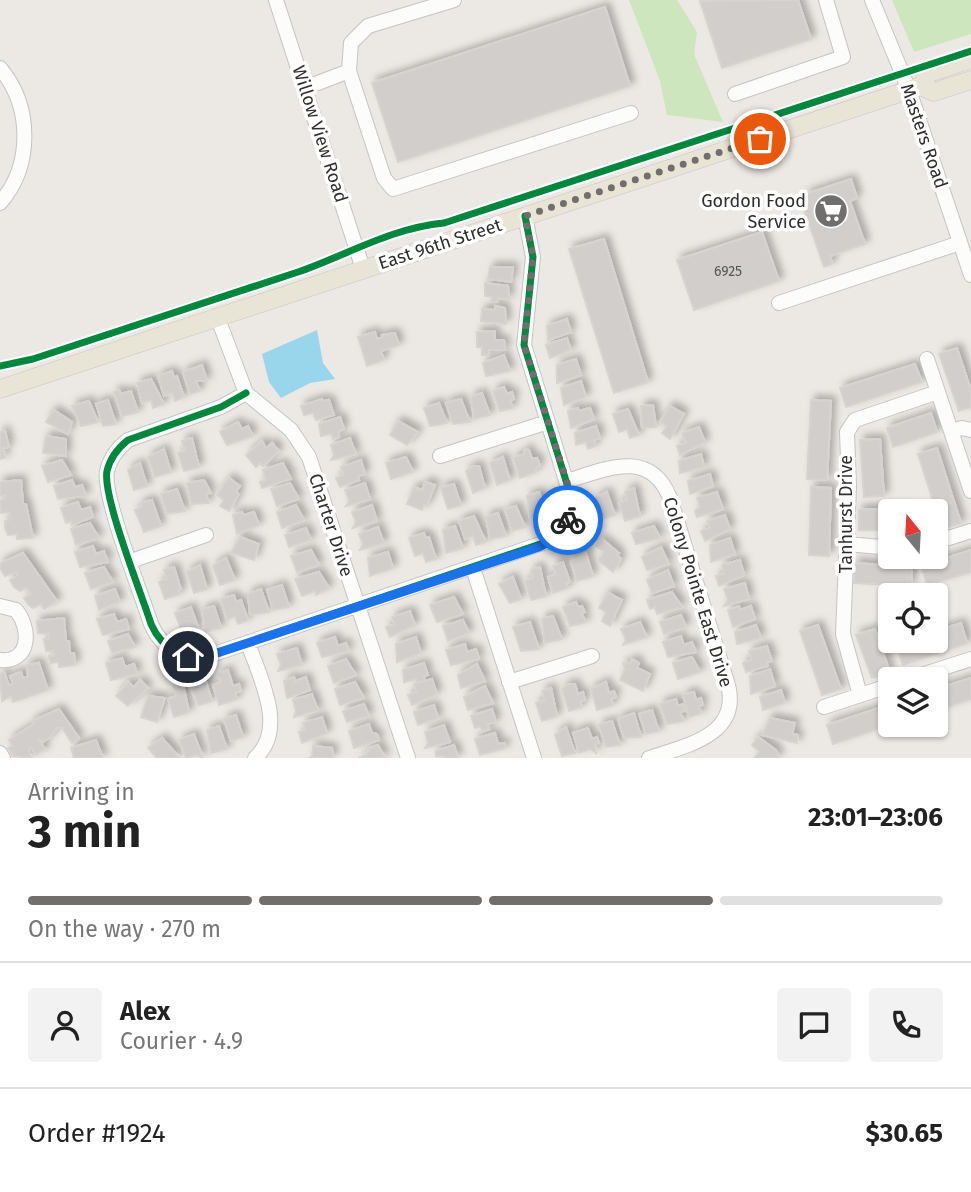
<!DOCTYPE html>
<meta charset="utf-8">
<style>
:root{--surface:#fff;--page:#f2f2f2;--text:#222;--muted:#767676;--line:#e0e0e0;--accent:#706f6e}
body{margin:0;font-family:"Fira Sans",sans-serif;background:var(--page);color:var(--text);height:100vh;display:flex;flex-direction:column;font-size:26px;white-space:nowrap}
*{box-sizing:border-box;margin:0}
p{font-size:23px;color:var(--muted)}
.icon{flex:none;width:38px;height:38px;fill:none;stroke:currentColor;stroke-width:2;stroke-linecap:round;stroke-linejoin:round}
.map{position:relative;height:758px;overflow:hidden}
.drawer{display:flex;flex-direction:column;background:var(--surface);flex:1}
.drawer>*{flex:none}
.needle{width:46px;rotate:342deg}
.buttons{position:absolute;left:878px;top:499px;display:grid;gap:14px}
.buttons a{display:grid;place-items:center;width:70px;height:70px;border-radius:7px;background:var(--surface);box-shadow:0 2px 5px #0004;font-size:35px}
.pin{position:absolute;display:grid;place-items:center;width:60px;height:60px;color:#fff;margin:-30px;border:4px solid #fff;border-radius:50%;box-shadow:0 2px 7px #0007}
.courier{position:absolute;display:grid;place-items:center;width:70px;height:70px;margin:-35px;border:5px solid #1a73e8;border-radius:50%;background:#fff;color:#222;box-shadow:0 2px 9px #0007}
.head em{font-style:normal;font-weight:700}
.head div{display:flex;flex-direction:column-reverse}
.head{display:flex;align-items:center;justify-content:space-between;height:119px;padding:0 28px}
h1{font-size:46px;font-weight:700;line-height:52px}
.bar{display:grid;grid-template-columns:repeat(4,1fr);gap:10px 7px;align-content:center;height:84px;padding:0 28px}
.bar i{height:9px;border-radius:5px;background:var(--line)}
.bar .selected{background:var(--accent)}
.bar p{grid-column:span 4}
.line{display:flex;align-items:center;gap:18px;padding:0 28px;border-top:2px solid var(--line)}
.line div{flex:1}
.round{display:grid;place-items:center;flex:none;width:74px;height:74px;border-radius:7px;background:var(--page)}
.map>svg:first-child{display:block}
</style>
<div class="map">
<svg width="971" height="758" viewBox="0 0 971 758">
<defs>
<filter id="shadow"><feDropShadow dx="4.5" dy="-4.5" stdDeviation="3.5" flood-color="#0004"/></filter>
</defs>
<rect width="100%" height="100%" fill="#ece8e4"/>
<!-- green -->
<path fill="#cee6be" d="M629,0H677L697,32L694,54L723,122L667,115L660,81Z
M892,0H971V34L914,52Z"/>
<!-- water -->
<path fill="#99d6ec" d="M317,330L323,363L335,379L310,383L281,398L269,382L262,354Z"/>
<!-- building -->
<path fill="#d1cecb" stroke="#d7d4d0" stroke-width="2" filter="url(#shadow)" d="M798,0L811,39L722,68L700,1Z
M605,7L630,86L398,162L372,83Z
M851,179L857,198L850,201L865,244L830,256L832,264L824,267L802,204L808,202L806,194Z
M762,232L779,281L694,310L677,260Z
M604,239L648,382L614,393L569,249Z
M490,267H513L511,282L488,279Z
M485,283L508,286L509,299L498,298L497,302H491L492,297L485,296Z
M495,306L505,308L506,324L481,321L482,309L495,310Z
M567,319L571,332L548,340L547,326Z
M495,331V340H504L505,350H489V355H482V347H477V332Z
M375,332L377,339L383,337L382,335L395,333L399,345L381,351L384,360L367,366L358,337Z
M567,338L571,350L550,358L546,345Z
M957,348L971,390V407L959,411L939,354Z
M504,355L510,371L486,376L483,363Z
M576,359L581,375L557,383V365Z
M915,364L922,382L846,407L840,388Z
M202,365L207,381H196L200,391L190,394L183,372Z
M172,371L174,378L177,376L184,397L175,401L172,393L164,396L158,376Z
M151,379L164,404L153,408L151,400L142,403L137,383Z
M581,381L586,397L564,405L561,388Z
M504,387L507,394L512,392L514,399L510,401L513,408L500,411L493,391Z
M119,390L121,394L131,391L138,412L122,416L114,392Z
M482,393L490,415L474,419L471,397Z
M322,399L323,401L329,400L334,415L316,420L313,413L304,415L301,406Z
M461,399L470,422L453,424L446,403Z
M108,400L116,424L103,426L96,404Z
M811,400L831,401L827,480L807,479Z
M89,401L98,422L81,426L72,406Z
M439,403L447,423L430,426L424,408Z
M653,405L656,427L642,428L641,406Z
M670,406L684,414L670,439L662,433L667,426L660,422Z
M578,408L579,411L590,408L594,419L571,428L568,411Z
M628,409L639,435L630,438L627,429L619,432L613,414Z
M54,410L72,422L68,434L46,422Z
M931,413L937,432L893,447L887,428Z
M340,417L344,429L338,432L339,437L333,439L331,434L321,436L319,424Z
M398,421L418,432L407,445L390,435Z
M238,422L242,429L248,426L253,436L227,445L220,432Z
M596,426L600,438L594,440L595,446L588,449L586,442L576,445L575,433Z
M699,427L705,442L680,455L677,446L686,443L682,433Z
M5,431L9,447L3,448L5,458L0,459V432Z
M46,436L66,439V456L43,453Z
M192,438L199,467L184,471L178,453L185,451L182,441Z
M350,438L356,454L331,460L334,455L331,445Z
M880,439L884,496L864,497L860,440Z
M262,441L266,448L272,443L279,451L263,466L260,463L256,467L246,455Z
M937,448L961,523L942,529L918,454Z
M164,449L171,472L155,477L148,457Z
M525,449L529,450L532,459L537,458L540,466L535,468L536,472L520,478L513,458L524,454Z
M701,454L704,467L680,473L679,461Z
M406,457L413,472L391,479L386,463Z
M503,457L510,480L497,485L490,463Z
M62,460L71,475L48,482L42,466Z
M361,460L365,474L358,476L359,480L340,487L336,478L344,475L341,467Z
M140,463L147,486L134,490L128,470Z
M283,463L291,479L262,488L260,482L266,480L263,470Z
M474,466H479L485,488L473,493L466,471Z
M710,474L713,486L690,494L688,481Z
M229,478L240,486L236,492L239,494L229,511L220,506L224,500L217,495Z
M21,480L23,504H26L33,538L17,539V534L8,535L5,528V521L10,520V512L1,513L0,500L5,499V495L0,496V482Z
M72,480L75,487L82,485L86,496L58,499L54,486Z
M204,480L211,493L206,494L209,503L191,504L187,483Z
M425,482L435,485L427,505H424L422,510L407,504L414,487L422,490Z
M290,483L299,499L277,506L271,489Z
M365,483L370,499L346,506L349,501L345,490Z
M454,484L461,505L448,509L441,488Z
M811,487L831,488L829,556L809,555Z
M634,488L640,516L625,521L619,503L627,500L625,492Z
M177,489L185,511L167,514L161,494Z
M539,492L547,515L530,519L527,496Z
M607,492L615,515L602,519L595,498Z
M717,492L723,509L697,517L695,511L700,507L697,498Z
M152,500L161,526L144,532L135,510L142,507L141,503Z
M78,502L81,510L90,507L93,517L72,525L71,521L66,523L61,508Z
M296,505L304,520L282,528L277,512Z
M372,505L377,521L353,528L356,522L352,512Z
M516,506L525,527L512,531L505,510Z
M871,509L905,510L909,511H891V530H859V510Z
M242,512L244,515L254,512L259,525L237,534L233,515Z
M498,513L506,536L490,539L486,517Z
M725,515L730,529L705,541L701,531L710,528L707,521Z
M474,516L486,542L476,545L473,536L465,539L459,521Z
M90,523L99,538L76,545L71,529Z
M455,526L463,548L446,553L443,530Z
M654,526L660,538L636,544L632,533Z
M378,527L384,543L360,550L363,544L359,534Z
M306,528L311,540L289,547L285,535Z
M424,533L426,538L429,537L436,559L426,562L423,553L415,556L409,538Z
M240,537L259,544L254,560L231,553Z
M730,538L735,554L711,562L710,545Z
M602,539L619,553L617,555L621,559L613,572L598,560L604,552L596,546Z
M93,546L96,554L104,551L108,562L80,567L75,552Z
M661,547L669,564L647,570L642,557Z
M311,550L319,565L297,572L291,556Z
M971,550V572L927,585L921,566Z
M388,552L393,568L370,576L368,558Z
M23,553L57,601L44,609L41,604L33,608L28,604L24,598L31,594L26,587L20,591L14,587L10,580L18,575L16,572L5,576L0,568L1,563Z
M586,553L593,576L577,581L571,562Z
M226,558L235,580L220,585L213,566Z
M740,560L744,575L719,586L716,576L724,574L722,565Z
M563,562L570,582L566,583L568,588L553,593L548,577L556,574L553,566Z
M855,563L912,567L911,586L854,583Z
M200,565L207,589L194,593L187,572Z
M104,567L113,582L91,589L85,573Z
M174,567L181,589L178,590L180,594L165,599L159,582L167,579L164,570Z
M540,567L546,596L531,600L525,581L533,578L531,570Z
M668,570L674,586L652,593L647,580Z
M319,572L329,588L316,595L315,591L302,596L295,579Z
M513,577L521,599L510,603L499,584Z
M745,583L749,599L724,606L728,600L724,589Z
M282,585L289,607L273,610L267,590Z
M115,589L120,602L99,610L95,596Z
M261,589L269,612L250,615L248,594Z
M672,592L682,607L657,614L655,607L650,609L647,600Z
M608,593L622,600L610,626L602,621L606,612L599,608Z
M234,595L236,602L241,600L248,620L238,624L235,616L227,620L221,599Z
M454,597L463,614L437,622L430,605Z
M576,602L578,607L582,606L585,612L581,613L586,622L570,626L563,607Z
M214,606L221,628L205,632L202,610Z
M739,606L740,610L751,606L755,619L733,627L728,610Z
M191,607L199,630L182,632L175,613Z
M410,611L415,625L390,637L386,627L395,625L392,617Z
M114,614L117,622L126,619L129,629L103,635L97,619Z
M681,615L686,627L664,634L660,622Z
M553,616L562,639L545,643L542,619Z
M64,618L66,641H69L70,653H74L75,665L59,667V662L50,663L49,656H54L53,651H46L44,639H49V634L38,633L37,621Z
M463,620L469,633L448,641L443,626Z
M530,622L539,649L521,651L513,627Z
M640,622L647,637L623,645L626,640L621,629Z
M961,623L967,643L903,665L896,646L909,640H936V631Z
M756,625L761,638L737,644L735,632Z
M818,625L841,689L822,695L800,631Z
M875,629L890,672L872,678L856,635Z
M128,634L135,647L112,653L108,641Z
M681,636L684,645L692,642L696,652L668,657L663,642Z
M335,637L338,646L346,643L349,651L322,657L317,643Z
M416,637L421,653L397,662L396,644Z
M465,644L467,652L476,649L479,659L451,665L446,650Z
M767,646L772,661L767,662L768,666L746,672L743,663L752,660L749,651Z
M297,648L302,665L278,671L281,665L277,654Z
M692,657L700,672L678,679L673,663Z
M122,658L125,667L134,664L137,674L111,680L106,663Z
M346,659L356,675L334,683L328,666Z
M632,659L639,663L637,668L650,674L643,691L620,680L625,669L623,663L630,664Z
M39,663L48,690L13,702L11,696L2,701L0,674L4,672L9,685L13,684L10,676L21,672L23,678L28,677L27,665Z
M424,663L428,675L424,676L425,681L417,683L416,679L404,682L403,670Z
M477,664L485,681L461,688L458,675Z
M770,669L775,686L751,694L750,676Z
M228,670L233,686L239,684L241,691L235,693L237,699L219,705L213,685L221,682L218,674Z
M294,677L295,681L306,677L310,690L287,698L284,681Z
M201,678H205L212,701L199,705L189,686L201,682Z
M971,678V699L936,711V689Z
M432,679L437,694L412,705L408,695L417,692L414,684Z
M140,680L148,688L128,706L116,696L128,682L134,687Z
M355,682L364,698L340,705L335,689Z
M606,682L609,693L614,691L616,697L611,699L613,705L597,710L591,689Z
M183,684L189,712L174,717L168,699L176,696L173,687Z
M570,684H575L578,694L583,692L585,700L580,702L582,707L569,711L562,689Z
M485,686L493,703L468,710L464,697Z
M551,688L557,716L542,721L536,703L545,700L542,691Z
M781,690L785,703L763,710L760,697Z
M694,692L696,700L701,698L703,705L698,706L702,713L689,717L683,695Z
M312,694L318,710L294,717L296,711L293,700Z
M148,696L165,698L157,722L141,717Z
M676,699L678,706L683,704L685,711L680,712L684,721L667,724L660,704Z
M364,704L369,716L347,722L343,711Z
M891,704L893,724L833,744L827,725Z
M434,705L438,718L418,725L414,712Z
M59,709L79,738L72,743L62,728H57L50,737L43,742L39,740L45,749L36,755L31,747L29,748L31,758L13,756L8,748L13,746L9,740L34,724L32,721Z
M492,709L496,722L487,724L489,729L482,731L480,726L475,728L471,716Z
M652,710L659,731L646,734L639,714Z
M634,713L641,737L624,738L618,719Z
M236,715L243,737L231,741L224,719Z
M322,717L327,733L302,743L299,732L306,730L303,723Z
M770,718L795,723L792,734L798,735L797,743L762,735Z
M612,721L620,745L606,747L599,725Z
M369,724L372,733L377,734L379,740L354,748L349,731Z
M444,725L450,742L425,748L428,743L425,732Z
M219,726L227,749L211,753L207,730Z
M566,727L575,753L562,756L555,735Z
M588,728L592,739L597,737L599,743L595,745L596,753L590,749L579,753L573,733Z
M495,733L498,744L505,743V748L480,755L475,739Z
M194,734L203,758L197,755L186,758L179,740Z
M758,737L776,750L779,758H755L759,751L752,745Z
M162,738L180,758H157L148,748Z
M96,740L103,758H74L71,748Z
M378,745L385,758H359L369,752L368,749Z
M454,745L458,758L436,756V751Z
M313,746L332,748L333,758H308L312,757Z"/>
<g fill="none" stroke-linecap="round" stroke-linejoin="round">
<!-- minor casing -->
<g stroke="#c5c4c5" stroke-width="16">
<path id="minor" d="M276,0L363,269
M872,0L909,90L971,275
M0,68C32,106 33,165 0,203
M349,71L351,43L368,26L454,0
M305,88L349,71L384,178L393,189L631,113
M735,94L843,57L826,0
M779,303L960,243
M217,316L246,393L291,430L309,457L408,758
M927,359L971,491
M246,393L221,407L128,440C118,448 110,458 107,471C102,496 142,595 151,624C162,649 184,661 211,655L552,540L567,521L571,497L524,345L533,257L525,216
M951,431L962,428L971,430
M440,456L548,422
M567,481C606,469 650,448 670,498L728,685C741,736 684,746 649,758
M936,542L971,531
M847,544L891,548
M131,561L206,535
M473,568L534,758
M0,606L16,610C31,628 31,663 0,660
M248,643C259,676 288,729 255,758
M909,679L971,659
M509,682L592,656
M860,695L843,634L849,487L847,432L855,420L938,392
M824,707L891,685
M0,753L3,758"/>
</g>
<!-- major casing -->
<g stroke="#c6c5c4" stroke-width="19">
<path id="major" d="M921,86L929,73L971,59
M0,389L909,90L921,86L934,92L971,80"/>
</g>
<!-- minor -->
<use href="#minor" stroke="#fcfcfb" stroke-width="14"/>
<!-- major -->
<use href="#major" stroke="#e8e4d6" stroke-width="18"/>
<!-- cycleway casing -->
<g stroke="#fff" stroke-width="11">
<path id="cycleway" d="M0,366L33,359L298,272C347,255 391,228 444,223L971,51
M246,393L221,407L128,440C118,448 110,458 107,471C102,496 142,595 151,624C162,649 184,661 211,655L552,540L567,521L571,497L524,345L533,257L525,216"/>
</g>
<!-- cycleway -->
<use href="#cycleway" stroke="#00873e" stroke-width="7"/>
</g>
<g fill="none" stroke-linecap="round" stroke-linejoin="round">
<!-- done -->
<path stroke="#706f6e" stroke-width="7" stroke-dasharray="0 12.6" d="M568,520L570,492L524,345L533,257L525,216L760,139"/>
<!-- route -->
<path stroke="#1a73e8" stroke-width="9" d="M188,657L211,655L539,547L552,540L568,520"/>
</g>
<!-- icons -->
<defs>
<g id="supermarket-disc" transform="scale(1.75)"><circle r="9.5" fill="#706f6e" stroke="#fff"/><path d="M-6-5.5h2.5l.6 2H6L4.5 2H-2.5L-4.4-4H-6ZM-1.5 3.2a1.3 1.3 0 1 0 .1 0ZM3 3.2a1.3 1.3 0 1 0 .1 0Z" fill="#fff"/></g>
</defs>
<g fill-rule="evenodd">
<use href="#supermarket-disc" x="831" y="211"/>
</g>
<g text-anchor="middle" dominant-baseline="central" stroke-width="7" stroke-linejoin="round" paint-order="stroke">
<!-- number labels -->
<g font-size="14" fill="#585857">
<text x="728" y="271">6925</text>
</g>
<!-- street labels -->
<g font-size="18" fill="#2e2e2e" stroke="#fff">
<text transform="translate(320 134) rotate(72)">Willow View Road</text>
<text transform="translate(924 136) rotate(71)">Masters Road</text>
<text transform="translate(440 244) rotate(-18)">East 96th Street</text>
<text transform="translate(846 514) rotate(-90)">Tanhurst Drive</text>
<text transform="translate(331 525) rotate(72)">Charter Drive</text>
<text transform="translate(698 592) rotate(73)">Colony Pointe East Drive</text>
</g>
<!-- poi labels -->
<g font-size="18" fill="#2e2e2e" stroke="#fff" text-anchor="end">
<text x="806" y="201">Gordon Food<tspan x="806" dy="21">Service</tspan></text>
</g>
</g>
</svg>
<div class="buttons">
<a><svg class="needle" viewBox="-14 -14 28 28"><path d="M0-13l5 13h-10z" fill="#e53935"/><path d="M0 13l5-13h-10z" fill="#767676"/></svg></a>
<a><svg class="icon" aria-label="locate" viewBox="0 0 24 24"><circle cx="12" cy="12" r="6"/><path d="M12 2v4M12 18v4M2 12h4M18 12h4"/></svg></a>
<a><svg class="icon" aria-label="layers" viewBox="0 0 24 24"><path d="M12 4l9 5-9 5-9-5zM3 14l9 5 9-5"/></svg></a>
</div>
<div class="pin" style="left:760px;top:139px;background:#ea580c"><svg class="icon" aria-label="bag" viewBox="0 0 24 24"><path d="M5 8h14l-1 12H6zM9 8a3 3 0 0 1 6 0"/></svg></div>
<div class="pin" style="left:188px;top:657px;background:#1f2937"><svg class="icon" aria-label="home" viewBox="0 0 24 24"><path d="M3 11l9-7 9 7M6 9v11h12V9"/></svg></div>
<div class="courier" style="left:568px;top:520px"><svg class="icon" aria-label="bike" viewBox="0 0 24 24"><circle cx="6" cy="16" r="4"/><circle cx="18" cy="16" r="4"/><path d="M6 16l4-8h5l3 8M10 8l3 8H6M13 5h3"/></svg></div>
</div>
<section class="drawer">
<div class="head"><div><h1>3 min</h1><p>Arriving in</p></div><em>23:01–23:06</em></div>
<div class="bar"><i class="selected"></i><i class="selected"></i><i class="selected"></i><i></i><p>On the way · 270 m</p></div>
<div class="line" style="height:126px"><a class="round"><svg class="icon" aria-label="person" viewBox="0 0 24 24"><circle cx="12" cy="8" r="4"/><path d="M4 21q1-7 8-7t8 7"/></svg></a><div><b>Alex</b><p>Courier · 4.9</p></div><a class="round"><svg class="icon" aria-label="chat" viewBox="0 0 24 24"><path d="M4 5h16v11H9l-5 4z"/></svg></a><a class="round"><svg class="icon" aria-label="phone" viewBox="0 0 24 24"><path d="M5 4h4l2 5-3 2q2 4 5 5l2-3 5 2v4C11 20 4 13 5 4z"/></svg></a></div>
<div class="line" style="height:91px"><div>Order #1924</div><b>$30.65</b></div>
</section>
